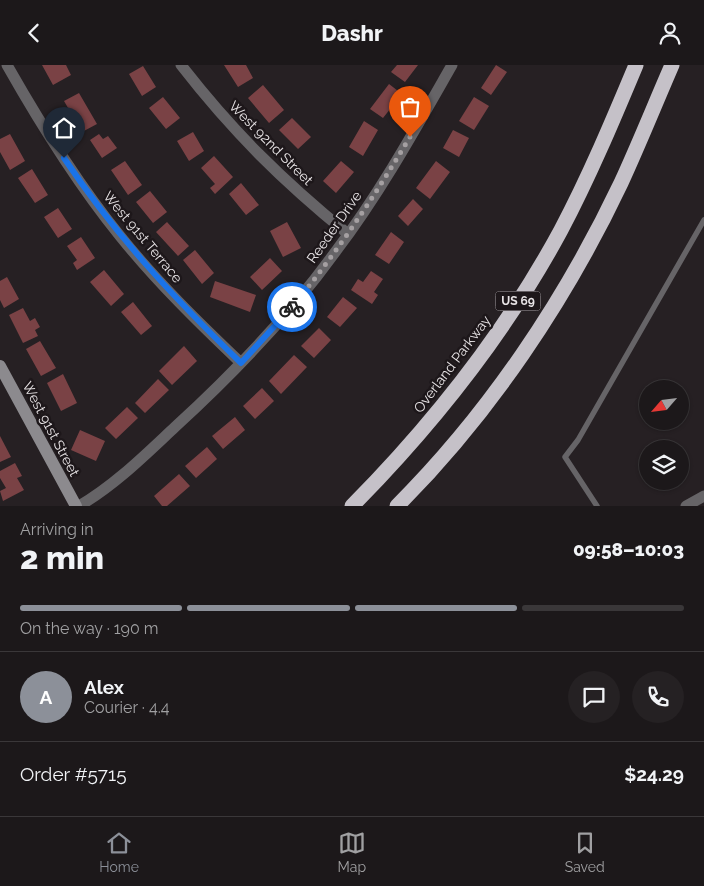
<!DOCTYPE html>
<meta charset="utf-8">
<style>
:root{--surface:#1c181a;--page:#252123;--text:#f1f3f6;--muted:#a0a0a2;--line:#3a3739;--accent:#8c9099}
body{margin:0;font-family:Raleway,sans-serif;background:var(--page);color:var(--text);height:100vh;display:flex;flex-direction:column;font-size:19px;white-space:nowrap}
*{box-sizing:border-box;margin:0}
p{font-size:16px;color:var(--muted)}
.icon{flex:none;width:28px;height:28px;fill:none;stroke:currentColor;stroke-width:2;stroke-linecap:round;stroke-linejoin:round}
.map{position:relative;height:441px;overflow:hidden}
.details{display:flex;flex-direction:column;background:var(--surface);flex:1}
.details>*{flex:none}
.needle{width:32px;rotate:242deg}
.buttons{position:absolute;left:639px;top:315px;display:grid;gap:10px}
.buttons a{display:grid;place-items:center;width:50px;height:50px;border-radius:50%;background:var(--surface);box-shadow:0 1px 4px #0004,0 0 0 1px var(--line);font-size:25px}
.pin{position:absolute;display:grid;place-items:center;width:42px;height:42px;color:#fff;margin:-51px -21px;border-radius:50% 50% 50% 0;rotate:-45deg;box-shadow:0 0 5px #0007}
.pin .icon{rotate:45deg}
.courier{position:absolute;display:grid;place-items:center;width:50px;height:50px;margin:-25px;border:4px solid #1a73e8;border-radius:50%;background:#fff;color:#222;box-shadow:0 1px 6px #0007}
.summary em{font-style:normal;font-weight:800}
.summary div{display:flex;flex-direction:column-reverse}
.summary{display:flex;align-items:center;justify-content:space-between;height:85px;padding:0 20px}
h1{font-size:32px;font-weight:800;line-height:38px}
.bar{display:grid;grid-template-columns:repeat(4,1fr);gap:8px 5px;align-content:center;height:60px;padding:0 20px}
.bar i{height:6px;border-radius:4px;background:var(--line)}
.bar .active{background:var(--accent)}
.bar p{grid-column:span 4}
.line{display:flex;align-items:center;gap:12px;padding:0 20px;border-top:1px solid var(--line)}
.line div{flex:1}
.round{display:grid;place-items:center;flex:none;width:52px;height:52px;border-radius:26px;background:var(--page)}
header{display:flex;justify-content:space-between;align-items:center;height:65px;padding:0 20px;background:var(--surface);font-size:22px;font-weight:800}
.dock{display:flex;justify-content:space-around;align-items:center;height:70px;border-top:1px solid var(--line);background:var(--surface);font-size:14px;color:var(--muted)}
.dock a{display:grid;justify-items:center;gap:2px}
.dock .active{color:var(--accent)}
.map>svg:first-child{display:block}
</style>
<header><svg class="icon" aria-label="back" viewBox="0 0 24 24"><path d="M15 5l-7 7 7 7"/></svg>Dashr<svg class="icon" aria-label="person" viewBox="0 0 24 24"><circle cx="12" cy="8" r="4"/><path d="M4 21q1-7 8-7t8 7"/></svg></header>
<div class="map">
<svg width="704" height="441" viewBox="0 0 704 441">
<rect width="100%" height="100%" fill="#262023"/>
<!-- building -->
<path fill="#7a4245" d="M42,0H66L71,10L53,20Z
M224,0H246L253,13L238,22Z
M397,0H418L405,17L391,7Z
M496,0L507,7L491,30L481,23Z
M143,1L156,22L142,31L129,9Z
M389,19L402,29L383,53L370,44Z
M263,20L284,45L269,58L248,33Z
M79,28L97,59L82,67L64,36Z
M163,32L180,53L166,64L149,43Z
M474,32L489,41L474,65L459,56Z
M292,53L311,72L298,84L279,65Z
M364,56L378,65L363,91L349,82Z
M453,65L469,73L459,92L443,83Z
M193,67L204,86L189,96L177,76Z
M10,69L25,96L10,105L0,87V74Z
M99,69L103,74L108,71L117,83L102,93L90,75Z
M214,91L233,112L215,129L210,123L215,119L201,103Z
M125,96L142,120L128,130L111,105Z
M341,96L354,107L336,128L323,116Z
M436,96L450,107L430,134L416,123Z
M32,104L48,130L35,138L18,113Z
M241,118L259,140L246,150L229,129Z
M150,126L167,147L153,158L136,137Z
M413,134L423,144L408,161L398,151Z
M58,143L72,164L58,173L44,152Z
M167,157L189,181L178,191L156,167Z
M287,157L301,183L283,192L270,166Z
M391,167L404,177L389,199L375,190Z
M81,172L95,193L77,205L73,198L77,195L67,181Z
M195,185L214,208L202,219L183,195Z
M270,193L282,206L262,225L250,212Z
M104,205L124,229L111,241L90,217Z
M371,206L383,214L374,227L378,230L372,239L351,225L358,214L363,217Z
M7,212L19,234L4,243L0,235V216Z
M215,216L256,230L250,247L210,232Z
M343,232L357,243L340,262L327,252Z
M133,237L152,261L141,270L121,247Z
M23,243L30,256L35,253L40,262L35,265L38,271L23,278L9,250Z
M319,263L331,275L314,293L301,281Z
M40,276L56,303L41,311L26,284Z
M184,281L197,296L172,320L159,306Z
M294,290L307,302L281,329L269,316Z
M63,309L77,338L61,346L47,318Z
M158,314L169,325L145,348L135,338Z
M262,323L274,336L255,354L243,341Z
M127,342L138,353L116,374L105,363Z
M235,352L245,365L223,384L212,371Z
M80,365L105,376L96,396L71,385Z
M0,371L11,392L0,397Z
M207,382L217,394L196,413L185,401Z
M15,398L22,411L17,413L24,425L3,436L0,426L6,423L0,413V406Z
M179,409L190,421L167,441H162L154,431Z"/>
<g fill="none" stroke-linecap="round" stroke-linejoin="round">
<!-- lane -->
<path stroke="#666467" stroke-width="5.5" d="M597,441L565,392L578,375L704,155"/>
<!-- street -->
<path stroke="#666467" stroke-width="11" d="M7,0C41,60 77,118 120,171C157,217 199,258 241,298
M181,0C233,67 283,116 348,169
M79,441C115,420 145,390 175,362C234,308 289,251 336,186C380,128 416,63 452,0
M686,441L704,431"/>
<!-- secondary -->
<path stroke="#8c8a8e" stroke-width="12" d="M0,301L76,441"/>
<!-- highway -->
<path stroke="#c5c1c8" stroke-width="15" d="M352,441C433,359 506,267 561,165C589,112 613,55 636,0
M397,441C489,349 565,236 621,118C639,79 655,39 672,0"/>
</g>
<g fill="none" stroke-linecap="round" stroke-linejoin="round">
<!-- done -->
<path stroke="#a5a0a2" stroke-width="5" stroke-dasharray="0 9" d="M292,242C336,189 374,132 410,72"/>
<!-- route -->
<path stroke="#1a73e8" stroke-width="6" d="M64,93C117,172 173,232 241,298L292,242"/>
</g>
<g text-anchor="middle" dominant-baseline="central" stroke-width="5" stroke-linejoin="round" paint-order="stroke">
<!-- shield labels -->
<rect fill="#1d171a" stroke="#aca7aa" stroke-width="1" x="495.5" y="226.5" width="45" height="19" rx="4"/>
<g font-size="12" font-weight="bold" fill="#e9e5e7">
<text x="518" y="236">US 69</text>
</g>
<!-- street labels -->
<g font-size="14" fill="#e9e5e7" stroke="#1d171a">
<text transform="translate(271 78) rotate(45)">West 92nd Street</text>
<text transform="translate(334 162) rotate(-55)">Reeder Drive</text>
<text transform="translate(143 172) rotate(50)">West 91st Terrace</text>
<text transform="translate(452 299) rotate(-53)">Overland Parkway</text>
<text transform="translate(51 364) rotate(62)">West 91st Street</text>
</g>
</g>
</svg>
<div class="buttons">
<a><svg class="needle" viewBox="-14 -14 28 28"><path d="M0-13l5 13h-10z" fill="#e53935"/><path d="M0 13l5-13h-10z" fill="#a0a0a2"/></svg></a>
<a><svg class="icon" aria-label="layers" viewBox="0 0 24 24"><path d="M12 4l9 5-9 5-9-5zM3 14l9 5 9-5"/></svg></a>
</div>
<div class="pin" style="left:410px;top:72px;background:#ea580c"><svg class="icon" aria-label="bag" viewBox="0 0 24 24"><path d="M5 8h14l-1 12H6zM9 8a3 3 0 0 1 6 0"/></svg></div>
<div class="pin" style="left:64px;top:93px;background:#1f2937"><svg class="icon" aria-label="home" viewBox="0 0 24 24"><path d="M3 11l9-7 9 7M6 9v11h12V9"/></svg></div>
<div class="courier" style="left:292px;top:242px"><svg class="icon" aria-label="bike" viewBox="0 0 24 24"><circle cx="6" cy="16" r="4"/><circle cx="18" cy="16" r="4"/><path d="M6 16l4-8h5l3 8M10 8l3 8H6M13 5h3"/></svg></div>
</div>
<section class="details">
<div class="summary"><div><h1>2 min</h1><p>Arriving in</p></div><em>09:58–10:03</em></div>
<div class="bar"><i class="active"></i><i class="active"></i><i class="active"></i><i></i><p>On the way · 190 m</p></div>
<div class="line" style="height:90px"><b class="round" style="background:var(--accent);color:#fff">A</b><div><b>Alex</b><p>Courier · 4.4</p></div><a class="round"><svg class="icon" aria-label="chat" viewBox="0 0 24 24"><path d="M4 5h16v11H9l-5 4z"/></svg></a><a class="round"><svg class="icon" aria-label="phone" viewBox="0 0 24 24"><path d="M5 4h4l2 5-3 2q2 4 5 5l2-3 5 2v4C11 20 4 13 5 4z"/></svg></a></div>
<div class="line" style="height:65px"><div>Order #5715</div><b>$24.29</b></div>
</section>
<nav class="dock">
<a class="active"><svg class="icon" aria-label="home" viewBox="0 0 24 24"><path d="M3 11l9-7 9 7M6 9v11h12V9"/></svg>Home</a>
<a><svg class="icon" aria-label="map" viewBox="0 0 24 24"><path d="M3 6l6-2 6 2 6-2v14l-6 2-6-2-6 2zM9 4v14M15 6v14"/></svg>Map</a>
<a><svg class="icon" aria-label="saved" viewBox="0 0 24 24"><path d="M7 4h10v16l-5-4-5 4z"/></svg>Saved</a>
</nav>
